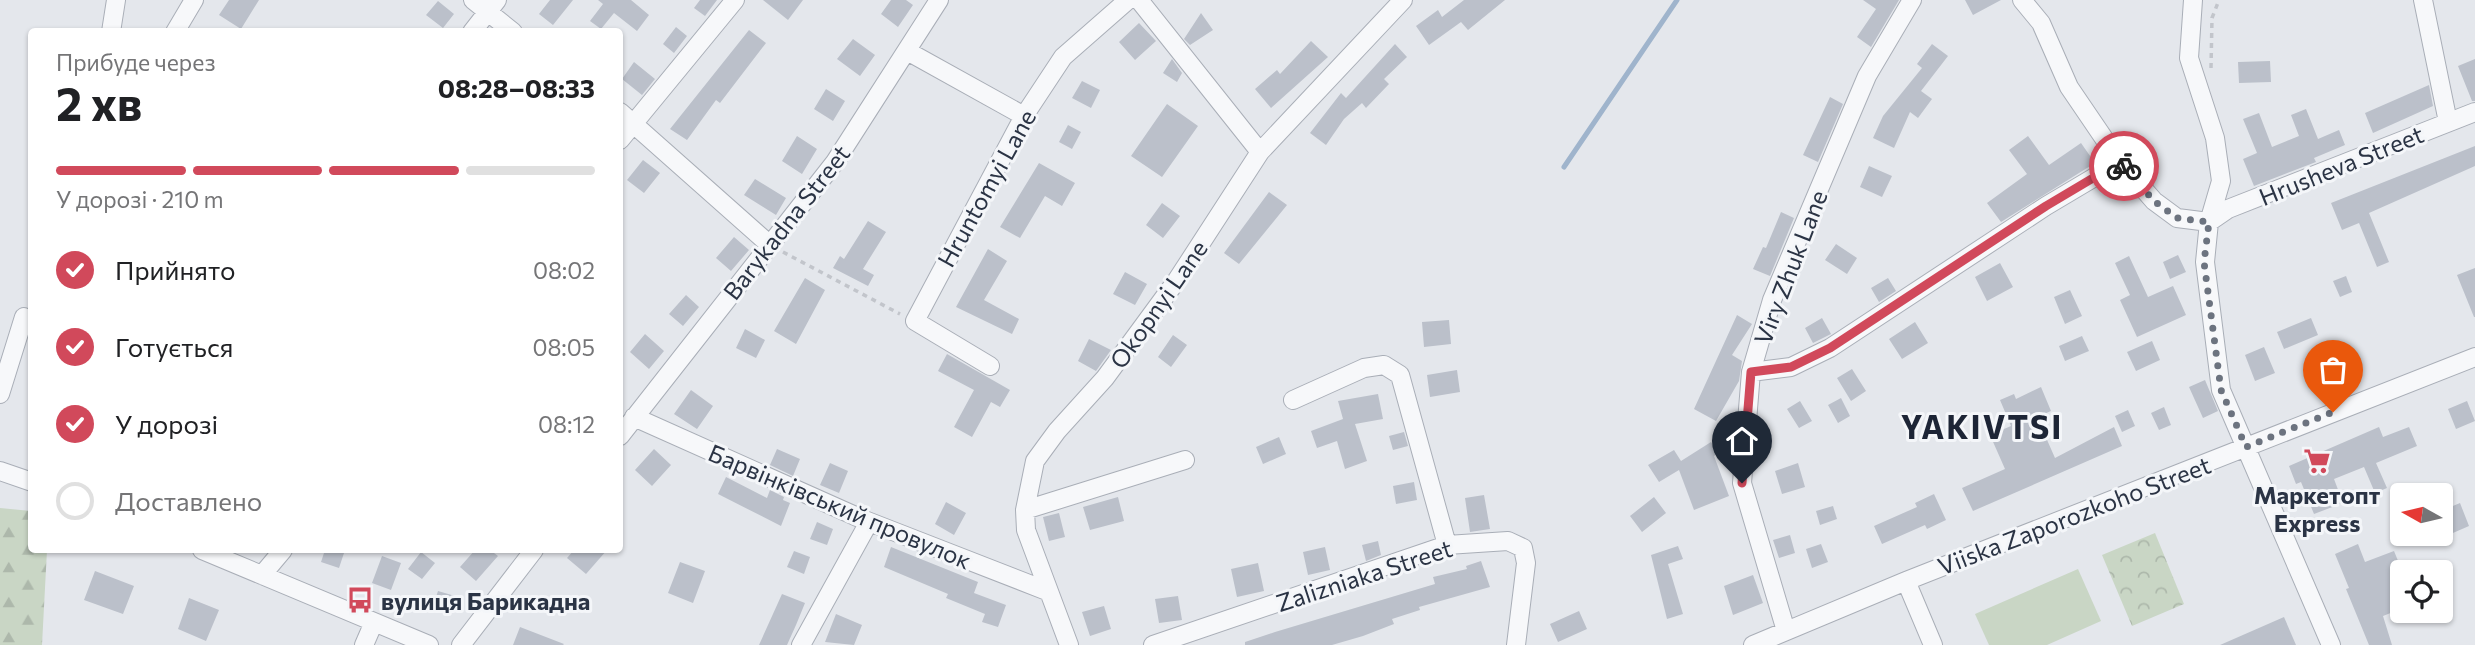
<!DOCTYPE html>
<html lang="uk">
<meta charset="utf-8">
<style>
:root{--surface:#fff;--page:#f6f6f6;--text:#202124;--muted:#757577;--line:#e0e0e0;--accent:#d1495b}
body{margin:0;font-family:Commissioner,sans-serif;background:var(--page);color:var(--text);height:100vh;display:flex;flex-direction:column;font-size:26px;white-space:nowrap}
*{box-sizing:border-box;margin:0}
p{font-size:23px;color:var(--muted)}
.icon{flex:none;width:38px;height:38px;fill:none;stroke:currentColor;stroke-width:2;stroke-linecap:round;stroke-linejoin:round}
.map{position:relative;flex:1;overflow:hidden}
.panel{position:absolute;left:28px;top:28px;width:595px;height:525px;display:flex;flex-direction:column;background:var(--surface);border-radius:7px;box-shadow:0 2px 5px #0004}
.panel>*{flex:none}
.needle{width:46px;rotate:278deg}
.controls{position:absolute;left:2390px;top:483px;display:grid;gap:14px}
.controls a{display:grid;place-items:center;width:63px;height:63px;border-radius:7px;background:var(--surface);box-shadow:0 2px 5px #0004;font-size:35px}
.pin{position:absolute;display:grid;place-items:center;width:60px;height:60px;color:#fff;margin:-72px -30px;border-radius:50% 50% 50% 0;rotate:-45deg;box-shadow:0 0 7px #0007}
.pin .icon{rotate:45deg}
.courier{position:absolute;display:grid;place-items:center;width:70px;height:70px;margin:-35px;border:5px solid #d1495b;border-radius:50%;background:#fff;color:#222;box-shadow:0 2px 9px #0007}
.head em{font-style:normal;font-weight:700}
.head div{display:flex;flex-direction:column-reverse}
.head{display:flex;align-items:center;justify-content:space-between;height:119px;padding:0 28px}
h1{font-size:46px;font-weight:700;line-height:52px}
.bar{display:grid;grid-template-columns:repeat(4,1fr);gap:10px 7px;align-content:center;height:84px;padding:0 28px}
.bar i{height:9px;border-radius:5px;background:var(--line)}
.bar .current{background:var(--accent)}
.bar p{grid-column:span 4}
ol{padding:0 28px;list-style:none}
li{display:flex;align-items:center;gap:21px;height:77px}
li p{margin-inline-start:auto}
li .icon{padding:7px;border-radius:50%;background:var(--accent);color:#fff;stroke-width:4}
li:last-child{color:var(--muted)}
li i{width:38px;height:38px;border:4px solid var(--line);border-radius:50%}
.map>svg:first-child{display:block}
</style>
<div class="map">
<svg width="2475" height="645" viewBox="0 0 2475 645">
<defs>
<pattern id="forest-firs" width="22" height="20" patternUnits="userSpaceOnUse" patternTransform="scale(1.75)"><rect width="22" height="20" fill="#c9d6c5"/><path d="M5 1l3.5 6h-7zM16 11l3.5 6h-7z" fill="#adb8ab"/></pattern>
<pattern id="park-crowns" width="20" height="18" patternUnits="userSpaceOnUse" patternTransform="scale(1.75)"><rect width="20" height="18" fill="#c9d6c5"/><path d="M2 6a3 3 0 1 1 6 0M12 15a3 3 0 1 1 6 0" fill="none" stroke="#adb8ab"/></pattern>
</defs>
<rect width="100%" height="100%" fill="#e4e7ec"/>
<!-- forest -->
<path fill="url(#forest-firs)" d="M0,508L31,511L32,550H47L42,645H0Z"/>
<!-- park -->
<path fill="url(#park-crowns)" d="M2155,533L2184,604L2132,626L2102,555Z"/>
<!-- garden -->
<path fill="#c9d6c5" d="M2078,569L2101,621L2047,645H1989L1975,614Z"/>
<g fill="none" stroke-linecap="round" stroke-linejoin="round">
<!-- stream -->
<path stroke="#9fb4cc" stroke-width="5" d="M1564,167L1677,0"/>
</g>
<!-- building -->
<path fill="#bbc0ca" d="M229,0H259L241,29L219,15Z
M550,0H573L553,25L539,14Z
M598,0H631L649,15L637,31L614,13L601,29L590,21L603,4Z
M700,0H717L705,16L694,8Z
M763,0H803L788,20Z
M891,0H906L913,5L898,27L881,14Z
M1464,0H1505L1468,30L1461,22L1429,45L1416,26L1438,10L1442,17Z
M1863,0H1899L1871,47L1857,37L1876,9Z
M1965,0H2001L1973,15Z
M438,1L454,14L443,28L426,15Z
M1201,13L1213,30L1190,45L1184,39Z
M1139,23L1156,41L1135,60L1119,42Z
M676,27L687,36L674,53L663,44Z
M749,30L766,43L720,103L716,100L687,140L670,129Z
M853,39L875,55L860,76L837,59Z
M1311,41L1328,57L1271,108L1255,89L1277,70L1280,74Z
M1395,44L1407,57L1384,79L1389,84L1366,108L1362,103L1344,119L1326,145L1310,133L1341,93L1346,98Z
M1932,44L1948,56L1921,91L1932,99L1918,118L1910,112L1894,148L1873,138L1883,116L1922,68L1917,64Z
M1172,59L1182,73L1177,82L1163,73Z
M2475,59V101H2472L2458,66Z
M2270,61L2271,82L2239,83L2238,62Z
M634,62L655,79L642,95L622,79Z
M1082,81L1100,90L1091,108L1072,98Z
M2429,85L2433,106L2373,133L2365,113Z
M826,89L845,101L833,121L814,109Z
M1830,97L1843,104L1818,162L1803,155Z
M1167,104L1198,126L1162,177L1131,156Z
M2306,109L2318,139L2339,130L2345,145L2314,158L2316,162L2254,186L2243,159L2257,153L2243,119L2259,113L2272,147L2299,136L2291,115Z
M1068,125L1081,132L1072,149L1059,142Z
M797,136L817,149L802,174L782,161Z
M2028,136L2049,165L2081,143L2095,163L2001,222L1987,203L2027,174L2009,150Z
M2475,146V166L2369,213L2389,262L2377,267L2359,223L2342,230L2331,203Z
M643,160L660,173L644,193L627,180Z
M1039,163L1075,183L1062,206L1045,196L1020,238L1000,227Z
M1869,166L1892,176L1882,197L1860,187Z
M755,179L786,198L776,215L744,195Z
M1269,192L1287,205L1239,264L1224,253Z
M1162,203L1180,216L1163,238L1146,225Z
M1781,212L1794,218L1770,276L1753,269L1763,247L1766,248Z
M868,221L886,232L863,269L874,275L868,286L833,268L840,256L844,259Z
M734,237L749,250L731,271L716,258Z
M1836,244L1857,258L1847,274L1825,260Z
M988,249L1007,261L984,300L1019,319L1012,334L956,307Z
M2178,255L2186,272L2170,279L2163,262Z
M2129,256L2148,297L2173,286L2186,315L2137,337L2120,300L2130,295L2115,263Z
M2000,263L2013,287L1987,301L1975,277Z
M2475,268V317H2474L2457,275Z
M1125,272L1147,284L1135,305L1113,294Z
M2346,276L2352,292L2340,297L2333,281Z
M805,278L825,290L796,344L774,331Z
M1888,278L1896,291L1879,302L1871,288Z
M2070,290L2082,316L2065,324L2054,297Z
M686,295L699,307L683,326L669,314Z
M1737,315L1752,324L1732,355L1742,361L1739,381L1716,421L1694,409Z
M1822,318L1831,334L1813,343L1805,328Z
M2311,318L2318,335L2284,349L2277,332Z
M1449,320L1451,344L1424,347L1422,322Z
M1915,322L1928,343L1902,359L1889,339Z
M745,329L765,340L756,358L736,348Z
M645,334L664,351L649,369L630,352Z
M1173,335L1187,345L1171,367L1158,357Z
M2082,336L2089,351L2065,361L2059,346Z
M1089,339L1111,350L1096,371L1078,361Z
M2152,341L2160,360L2136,371L2127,352Z
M2264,347L2275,373L2255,381L2245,355Z
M947,354L1010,390L1000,407L991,402L972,437L954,427L974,390L938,371Z
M1852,369L1866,391L1851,401L1837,378Z
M1457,370L1460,392L1430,397L1427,375Z
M2205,380L2218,411L2203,418L2189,387Z
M2041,387L2051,411L2037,417L2055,458L2114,427L2122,446L1973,511L1962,488L2005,469L1990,435L2011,426L2000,400L2014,394L2016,399Z
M691,390L713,406L697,429L674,414Z
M1378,394L1383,419L1355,424L1367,461L1345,469L1337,441L1317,448L1311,431L1343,419L1338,401Z
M1841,398L1850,416L1838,423L1828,405Z
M1800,401L1812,421L1799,428L1787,409Z
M2467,401L2475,421L2456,429L2448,409Z
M2164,407L2171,425L2159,430L2151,413Z
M2128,410L2135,426L2122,432L2115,416Z
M2379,427L2383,437L2409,427L2417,446L2376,463L2387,488L2375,493L2364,467L2334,479L2343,503L2314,514L2301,482L2296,484L2289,466Z
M1404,432L1408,446L1393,450L1389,436Z
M1279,437L1286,454L1263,464L1256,447Z
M1711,442L1718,453L1714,456L1729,496L1694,510L1679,470L1659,482L1648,465L1674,450L1681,461Z
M654,449L671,465L652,486L635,470Z
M777,449L800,459L793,476L770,465Z
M830,463L848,471L839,493L820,485Z
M1798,463L1805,487L1782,494L1775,471Z
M726,477L767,498L770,490L784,497L783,500L790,503L781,526L718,494Z
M1414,482L1417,500L1396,504L1393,486Z
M1934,494L1946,520L1927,529L1925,525L1882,544L1874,526L1917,507L1915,503Z
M1484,495L1490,529L1470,532L1465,498Z
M1118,497L1124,521L1090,530L1083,507Z
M1654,497L1666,513L1642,532L1630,516Z
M946,502L966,513L954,535L935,524Z
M2460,503L2469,526L2446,536L2441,525V511Z
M1833,506L1837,519L1820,525L1816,511Z
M1059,513L1065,537L1049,541L1043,517Z
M817,522L833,529L827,545L810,539Z
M1790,535L1795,553L1779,558L1773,540Z
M1378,541L1381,555L1366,561L1362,545Z
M1821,544L1828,562L1812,568L1806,549Z
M2358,544L2365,562L2394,551L2403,573V608L2383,616L2392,645H2369L2346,589L2349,588L2335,554Z
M1678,546L1683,559L1668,564L1683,614L1667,619L1651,555Z
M891,547L978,582L974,593L1006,605L998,627L982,622L985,614L946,598L948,594L884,567Z
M1325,547L1330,570L1308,575L1303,552Z
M325,550H345L339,568L321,562Z
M475,550H490L498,556L476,581L460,567Z
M574,550H607L586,574L567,558Z
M794,551L810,557L804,574L787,567Z
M421,552L435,563L422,579L408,569Z
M382,556L401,563L391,590L372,583Z
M1481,561L1490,587L1419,607L1420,610L1392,619L1394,624L1363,636L1332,645H1245V642L1275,632L1435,584L1433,577L1467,569L1466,566Z
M680,562L705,571L693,603L668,593Z
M1258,563L1264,591L1237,597L1231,569Z
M95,571L134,586L123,614L84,600Z
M1753,575L1763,603L1733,615L1724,586Z
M438,591L455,596L449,614L432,609Z
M782,594L805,603L796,625L787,645H759Z
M1178,596L1182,620L1159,623L1155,599Z
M189,598L219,610L206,641L178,629Z
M1104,606L1111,629L1090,636L1082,612Z
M1579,611L1587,629L1558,642L1550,624Z
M836,614L862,625L854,645L825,642Z
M2284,617L2296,645H2220Z
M520,627L564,644L563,645H513Z"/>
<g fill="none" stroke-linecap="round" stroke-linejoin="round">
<!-- minor casing -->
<g stroke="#a9aeb7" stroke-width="20">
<path id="minor" d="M473,0L513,32
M1139,0L1260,152
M2022,0L2041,23L2069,87L2120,162
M2193,0L2189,58L2215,138L2221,181L2209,222L2205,262L2221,390L2331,645
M2423,0L2448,122
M111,32L116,0
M175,32L194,0
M472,32L497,0
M907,51L1024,116
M620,112L770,245
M620,140L735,0
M990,366L915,321L1024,116L1063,57L1128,0
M1751,372L1791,367L1830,348L2046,206L2120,162L2154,201L2177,218L2209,222L2228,209L2475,112
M0,394L24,317
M1293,400L1364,368L1384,365L1400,375L1447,545
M634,417L862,519L1047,591
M620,436L835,162L939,0
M0,471L32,482
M1025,510L1185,460
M202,550L429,645
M262,575L283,550
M1906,581L1933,645
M1786,631L1742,483L1751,372L1772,300L1867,76L1912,0
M364,645L374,622
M461,645L534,550
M801,645L869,522
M1069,645L1026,530L1025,510L1035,461L1057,431L1105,378L1177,280L1260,152L1403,0
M1153,645L1447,545L1508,541L1523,548L1526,563L1516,645
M1753,645L1906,581L2475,357"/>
</g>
<!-- path -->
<path stroke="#c2c5cb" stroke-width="3.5" stroke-dasharray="5 5" stroke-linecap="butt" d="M2211,68L2212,18L2219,0
M783,252L900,314"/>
<!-- minor -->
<use href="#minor" stroke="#f7f8fa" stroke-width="18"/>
</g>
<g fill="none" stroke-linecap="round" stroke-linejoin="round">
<!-- done -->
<path stroke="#6c737f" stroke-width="7" stroke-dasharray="0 12.6" d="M2124,166L2154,201L2177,218L2209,222L2204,262L2221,390L2246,447L2333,412"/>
<!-- route -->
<path stroke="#d1495b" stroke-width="9" d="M1742,483L1751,372L1791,367L1830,348L2046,206L2120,162L2124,166"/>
</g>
<!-- icons -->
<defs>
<g id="supermarket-bare" transform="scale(2.1)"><path d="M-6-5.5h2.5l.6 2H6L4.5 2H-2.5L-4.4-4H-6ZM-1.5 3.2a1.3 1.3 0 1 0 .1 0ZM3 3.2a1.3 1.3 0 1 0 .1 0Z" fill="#d1495b" stroke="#f4f6f9" stroke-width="2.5" paint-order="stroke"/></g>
<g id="bus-bare" transform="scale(2.1)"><path d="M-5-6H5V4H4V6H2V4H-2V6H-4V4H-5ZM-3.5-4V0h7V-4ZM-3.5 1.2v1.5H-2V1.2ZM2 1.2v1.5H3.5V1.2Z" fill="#d1495b" stroke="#f4f6f9" stroke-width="2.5" paint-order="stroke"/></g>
</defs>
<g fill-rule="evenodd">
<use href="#supermarket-bare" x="2317" y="461"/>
<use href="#bus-bare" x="360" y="600"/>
</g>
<g text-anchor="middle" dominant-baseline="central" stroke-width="6" stroke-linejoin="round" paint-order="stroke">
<!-- street labels -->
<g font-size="24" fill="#2b3445" stroke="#f4f6f9">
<text transform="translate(2341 165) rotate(-22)">Hrusheva Street</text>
<text transform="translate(986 188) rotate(-61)">Hruntomyi Lane</text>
<text transform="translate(786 222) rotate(-52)">Barykadna Street</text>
<text transform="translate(1790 267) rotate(-69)">Viry Zhuk Lane</text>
<text transform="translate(1158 304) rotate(-55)">Okopnyi Lane</text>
<text transform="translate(840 506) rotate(23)">Барвінківський провулок</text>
<text transform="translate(2074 515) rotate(-21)">Viiska Zaporozkoho Street</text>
<text transform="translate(1364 575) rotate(-18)">Zalizniaka Street</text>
</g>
<!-- poi labels -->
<g font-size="24" font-weight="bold" fill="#2b3445" stroke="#f4f6f9">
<text x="2317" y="494">Маркетопт<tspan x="2317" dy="28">Express</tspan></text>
<text x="381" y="600" text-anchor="start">вулиця Барикадна</text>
</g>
<!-- district labels -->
<g font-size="32" font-weight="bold" letter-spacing="2" fill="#1d2536" stroke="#f4f6f9">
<text x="1982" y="426">YAKIVTSI</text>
</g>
</g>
</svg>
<div class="controls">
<a><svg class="needle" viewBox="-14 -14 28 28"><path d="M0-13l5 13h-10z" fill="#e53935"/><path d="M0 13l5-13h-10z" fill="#757577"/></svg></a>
<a><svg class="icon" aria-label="locate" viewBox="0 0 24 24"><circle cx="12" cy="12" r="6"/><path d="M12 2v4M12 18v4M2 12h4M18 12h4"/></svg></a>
</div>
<div class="pin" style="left:2333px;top:412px;background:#ea580c"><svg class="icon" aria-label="bag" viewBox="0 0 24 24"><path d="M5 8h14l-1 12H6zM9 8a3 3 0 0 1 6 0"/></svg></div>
<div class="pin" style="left:1742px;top:483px;background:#1f2937"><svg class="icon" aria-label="home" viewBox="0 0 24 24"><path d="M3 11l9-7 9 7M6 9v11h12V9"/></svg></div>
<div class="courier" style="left:2124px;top:166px"><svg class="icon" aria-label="bike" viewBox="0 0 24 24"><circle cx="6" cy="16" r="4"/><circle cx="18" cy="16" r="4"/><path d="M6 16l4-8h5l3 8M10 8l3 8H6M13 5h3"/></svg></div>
<section class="panel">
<div class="head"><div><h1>2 хв</h1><p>Прибуде через</p></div><em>08:28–08:33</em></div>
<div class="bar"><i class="current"></i><i class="current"></i><i class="current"></i><i></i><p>У дорозі · 210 m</p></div>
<ol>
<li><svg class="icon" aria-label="check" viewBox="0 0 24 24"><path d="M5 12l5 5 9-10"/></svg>Прийнято<p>08:02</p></li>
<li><svg class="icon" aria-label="check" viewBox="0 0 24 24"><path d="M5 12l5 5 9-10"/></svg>Готується<p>08:05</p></li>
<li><svg class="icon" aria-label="check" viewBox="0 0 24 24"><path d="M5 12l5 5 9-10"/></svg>У дорозі<p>08:12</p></li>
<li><i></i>Доставлено</li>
</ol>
</section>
</div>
